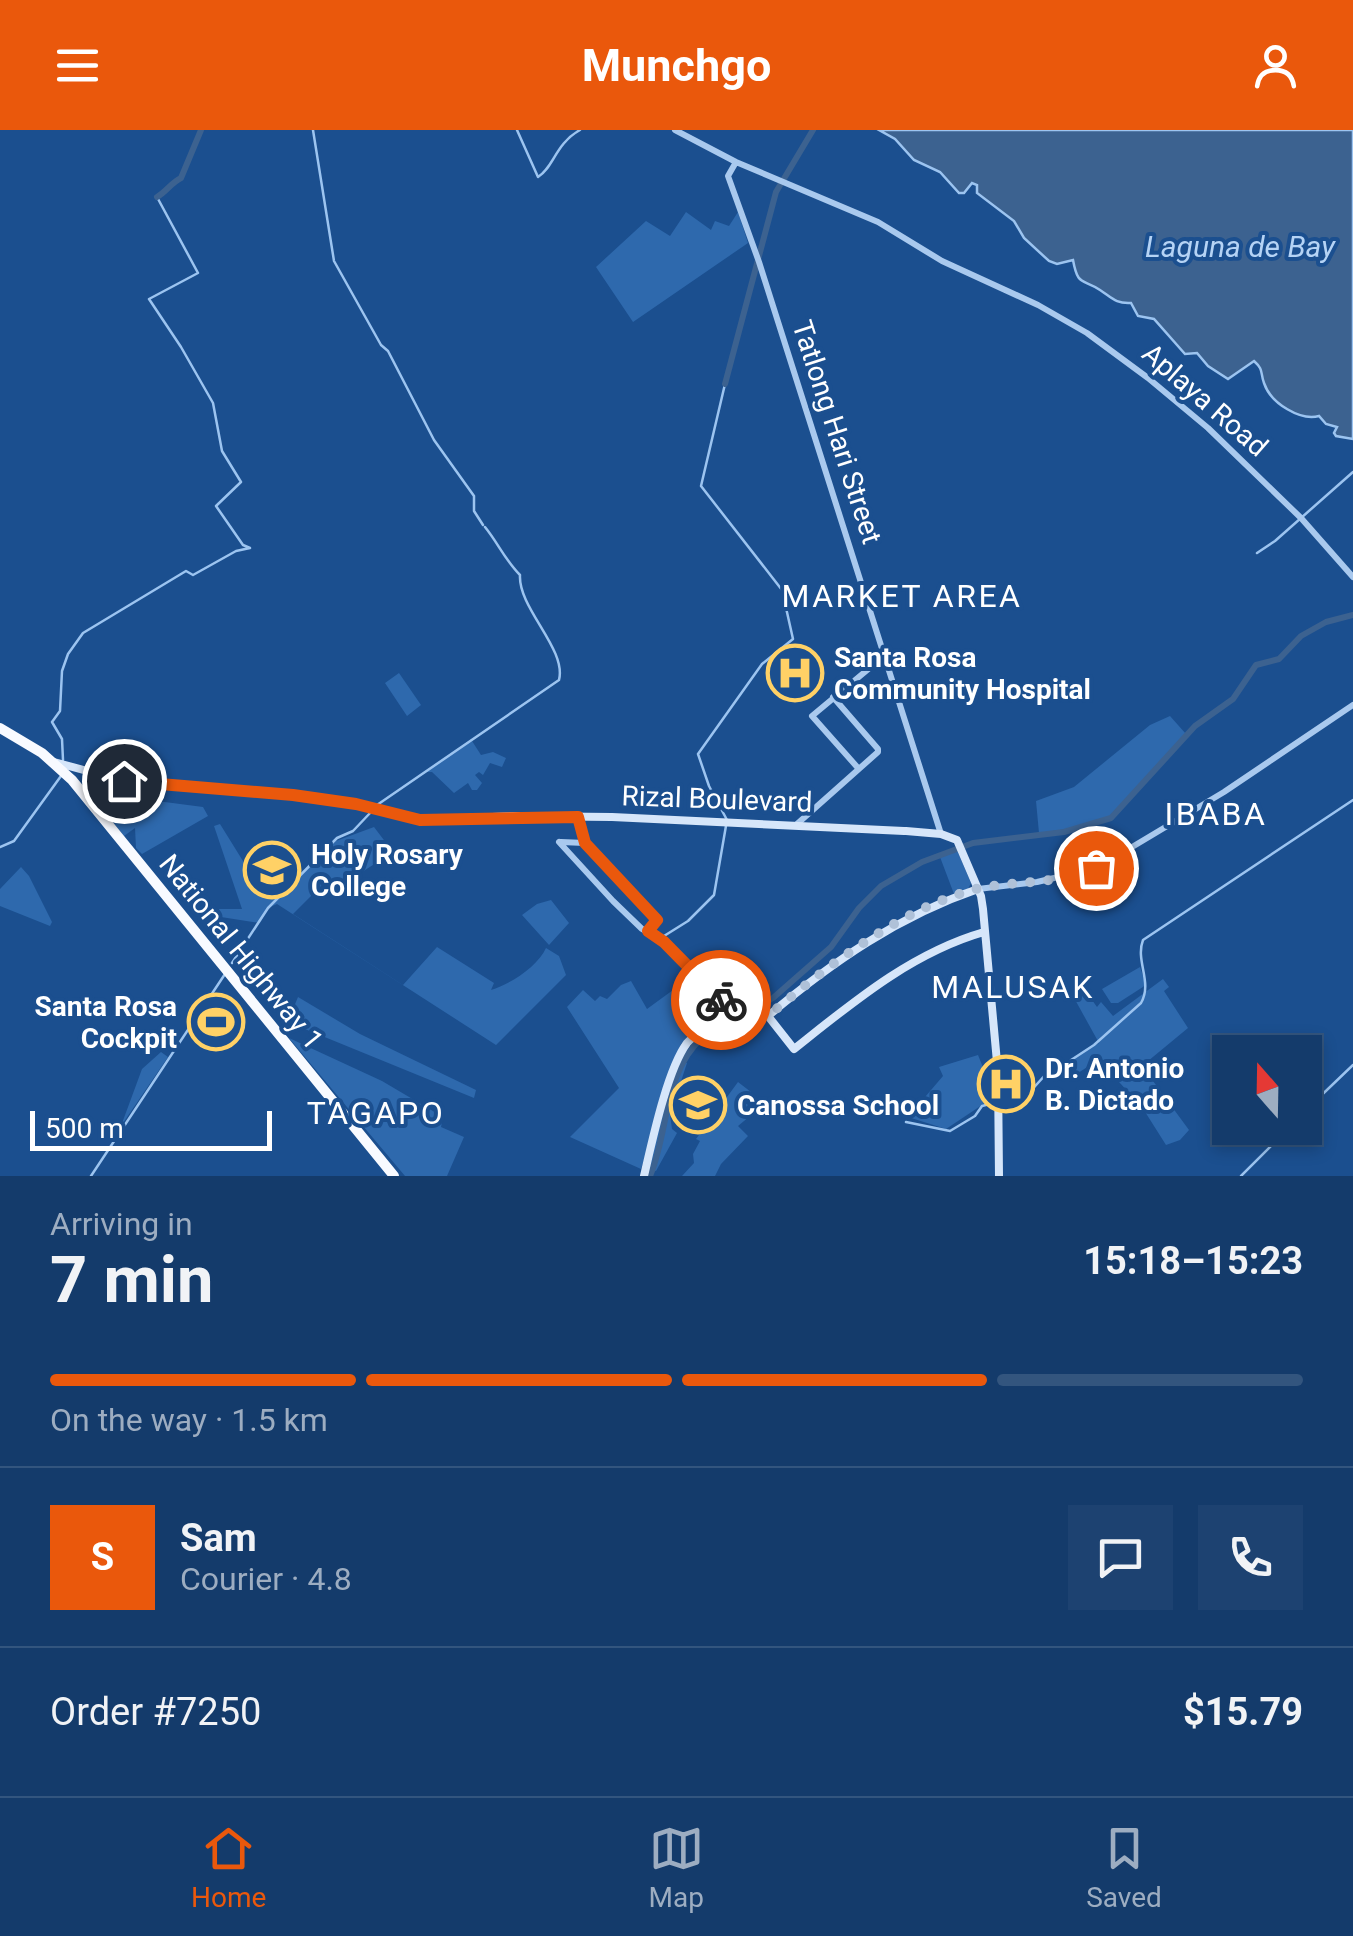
<!DOCTYPE html>
<meta charset="utf-8">
<style>
:root{--surface:#143b6b;--page:#1d4271;--text:#f1f3f6;--muted:#9dadc1;--line:#33557e;--accent:#ea580c}
body{margin:0;font-family:Roboto,sans-serif;background:var(--page);color:var(--text);height:100vh;display:flex;flex-direction:column;font-size:38px;white-space:nowrap}
*{box-sizing:border-box;margin:0}
p{font-size:32px;color:var(--muted)}
.icon{flex:none;width:55px;height:55px;fill:none;stroke:currentColor;stroke-width:2;stroke-linecap:round;stroke-linejoin:round}
.map{position:relative;height:1046px;overflow:hidden}
.drawer{display:flex;flex-direction:column;background:var(--surface);flex:1}
.drawer>*{flex:none}
.needle{width:65px;rotate:340deg}
.tools{position:absolute;left:1212px;top:905px;display:grid;gap:20px}
.tools a{display:grid;place-items:center;width:110px;height:110px;border-radius:0px;background:var(--surface);box-shadow:0 5px 15px #0003,0 0 0 2px var(--line);font-size:50px}
.scale{position:absolute;left:30px;bottom:25px;width:242px;box-sizing:border-box;padding-left:10px;border:5px solid #fff;border-top:0;font-size:28px;line-height:35px;white-space:nowrap;color:#fff;-webkit-text-stroke:8px #1b4f8f;paint-order:stroke}
.pin{position:absolute;display:grid;place-items:center;width:85px;height:85px;color:#fff;margin:-42px;border:5px solid #fff;border-radius:50%;box-shadow:0 2px 10px #0007}
.courier{position:absolute;display:grid;place-items:center;width:100px;height:100px;margin:-50px;border:8px solid #ea580c;border-radius:50%;background:#fff;color:#222;box-shadow:0 2px 12px #0007}
.head em{font-style:normal;font-weight:700}
.head div{display:flex;flex-direction:column-reverse}
.head{display:flex;align-items:center;justify-content:space-between;height:170px;padding:0 50px}
h1{font-size:65px;font-weight:700;line-height:75px}
.bar{display:grid;grid-template-columns:repeat(4,1fr);gap:15px 10px;align-content:center;height:120px;padding:0 50px}
.bar i{height:12px;border-radius:8px;background:var(--line)}
.bar .active{background:var(--accent)}
.bar p{grid-column:span 4}
.line{display:flex;align-items:center;gap:25px;padding:0 50px;border-top:2px solid var(--line)}
.line div{flex:1}
.round{display:grid;place-items:center;flex:none;width:105px;height:105px;border-radius:0px;background:var(--page)}
header{display:flex;justify-content:space-between;align-items:center;height:130px;padding:0 50px;background:var(--accent);color:#fff;font-size:45px;font-weight:700}
.tab-bar{display:flex;justify-content:space-around;align-items:center;height:140px;border-top:2px solid var(--line);background:var(--surface);font-size:28px;color:var(--muted)}
.tab-bar a{display:grid;justify-items:center;gap:5px}
.tab-bar .active{color:var(--accent)}
.map>svg:first-child{display:block}
</style>
<header><svg class="icon" aria-label="menu" viewBox="0 0 24 24"><path d="M4 6h16M4 12h16M4 18h16"/></svg>Munchgo<svg class="icon" aria-label="person" viewBox="0 0 24 24"><circle cx="12" cy="8" r="4"/><path d="M4 21q1-7 8-7t8 7"/></svg></header>
<div class="map">
<svg width="1353" height="1046" viewBox="0 0 1353 1046">
<rect width="100%" height="100%" fill="#1b4f8f"/>
<!-- green -->
<path fill="#2e69ad" d="M686,82L711,100L715,91L729,96L738,82L748,113L633,192L596,137L646,91L670,106Z
M399,543L421,575L407,586L385,553Z
M1170,586L1186,604L1110,686L1080,697L1039,703L1036,671L1074,657L1150,595Z
M472,611L481,625L493,622L506,628L502,637L490,633L483,645L479,642L475,645L482,653L477,660H472L468,653L454,663L432,642H424Z
M130,669L131,695L133,681L140,682L142,676L156,675L157,671L203,677L208,686L142,724L136,718L135,698L124,706L112,691Z
M220,694L266,768L288,749L293,754L336,711L374,697L393,722L362,742L356,739L339,758L325,752L293,784L403,855L437,817L494,853L491,860C511,854 538,836 546,818L559,826L566,845L496,915L277,774L268,778L260,793L221,787L219,779H242L214,696Z
M957,720L971,753L968,759L954,764L940,727Z
M21,737L29,746L52,792L50,796L0,776V759Z
M551,770L569,793L549,815L522,785L537,774Z
M1140,837L1146,855L1118,873H1111L1102,859Z
M1163,849L1169,857L1164,861L1188,898L1142,936L1189,1000L1180,1010L1166,1015L1142,977L1108,940L1102,942L1095,932L1075,945L1066,933L1099,913L1073,866L1085,860L1097,877L1101,872L1113,886Z
M631,851L647,879L673,860L701,898L681,914L641,1039L570,1007L619,958L567,877L583,860L595,871L600,866L607,869L621,855Z
M298,867L360,904L476,960L474,968L305,899L303,892L291,884Z
M289,908L382,951L443,987L441,997L464,1007L447,1046H405Z
M161,922L168,927L121,996L142,939Z
M978,925L986,945L980,948L985,973L946,999L908,987L943,946L939,937Z
M680,932L687,933L670,985L672,999L677,1003L656,1041L653,1040L650,1045L647,1044L658,993Z
M738,952L751,962L742,973L752,975L756,981L738,996L748,1006L721,1034L715,1046H682L694,1033L693,1024L700,1011L696,1009Z"/>
<!-- water -->
<path fill="#3c6290" stroke="#9cc4f0" stroke-width="2.5" d="M879,0H1353V309L1336,306L1334,303L1337,297L1326,294L1319,286C1301,291 1271,274 1264,253C1260,242 1264,240 1254,231L1228,249L1208,236L1197,223L1185,224L1154,189L1138,186L1131,173C1116,174 1112,168 1100,160C1082,148 1078,157 1073,130L1057,134L1049,131L1024,108L1014,91L977,63V55L972,53L964,63H959L940,42L914,30L895,9Z"/>
<g fill="none" stroke-linecap="round" stroke-linejoin="round">
<!-- stream -->
<path stroke="#9cc4f0" stroke-width="2.5" d="M313,0L334,131L381,215L388,221L434,310L474,366V381L483,395
M517,0L538,47C554,37 555,14 580,0
M1257,423L1275,411L1353,342
M63,630L62,609L52,592L60,581L62,541L68,524L83,503L186,441L193,445L236,421L250,418L243,415L216,376L241,352L222,321L213,273L181,217L149,169L198,143L157,67
M377,675L559,550C567,519 518,478 520,445C505,430 498,413 485,397
M0,717L14,711L61,646
M656,811L688,791L714,765L727,690L709,656L698,624L762,534L793,509L782,460L701,356L725,254
M232,833L268,778L337,708L353,701L371,682
M1065,934L1094,915L1141,873C1153,852 1135,831 1143,810L1353,670
M1305,981L1353,935
M906,992L950,1001L975,986L982,976L1028,964L1047,943
M91,1046L225,844
M1241,1046L1289,998"/>
<!-- river -->
<path stroke="#3c6290" stroke-width="6" d="M157,67C167,61 171,53 181,48L201,0
M725,254L776,62L813,0
M650,1046C669,1002 663,943 702,908L773,868L831,817L859,778L881,756L922,732L973,713L1064,702L1111,688L1195,596L1233,569L1256,535L1279,529L1301,506L1326,492L1353,485"/>
<!-- tertiary -->
<path stroke="#a9c9ee" stroke-width="6" d="M675,0L736,32L878,92L942,131L1038,175L1087,203L1148,248L1208,298L1301,388L1353,447
M736,32L728,46L759,132L941,704
M858,638L812,586L884,526
M578,687L585,713L657,790L648,801
M797,694L878,622V619L833,567
M559,712L613,771L642,799L664,812L734,884
M561,712L585,713
M978,759L1037,752L1097,738L1224,662L1353,575"/>
<!-- secondary -->
<path stroke="#d6e6fa" stroke-width="8" d="M54,632L124,651L293,665L356,674L421,690L513,686L612,687L904,701
M906,701L941,704L957,710L981,766L983,779L998,943L999,1046
M768,886C832,832 899,786 978,759
M644,1046C652,1012 667,940 687,913C695,903 739,881 753,874L768,886L794,919C852,873 911,823 984,802"/>
<!-- trunk -->
<path stroke="#f8faff" stroke-width="10" d="M0,598L42,623L72,650L394,1046"/>
</g>
<g fill="none" stroke-linecap="round" stroke-linejoin="round">
<!-- done -->
<path stroke="#afc1d8" stroke-width="10" stroke-dasharray="0 18" d="M721,870L734,884L753,874L768,886C826,837 902,778 976,759C1016,750 1059,755 1096,738"/>
<!-- route -->
<path stroke="#ea580c" stroke-width="12" d="M124,651L293,665L356,674L420,690L578,687L585,713L657,790L648,801L664,812L721,870"/>
</g>
<!-- icons -->
<defs>
<g id="hospital-ring" transform="scale(2.875)"><circle r="9.5" fill="#1b4f8f" stroke="#ffd166" stroke-width="1.5"/><path d="M-5-5h3v3.5h4V-5h3V5h-3V1.5h-4V5h-3Z" fill="#ffd166"/></g>
<g id="university-ring" transform="scale(2.875)"><circle r="9.5" fill="#1b4f8f" stroke="#ffd166" stroke-width="1.5"/><path d="M0-5L7-2L0 1L-7-2ZM-4 1L0 2.5L4 1V4Q0 6-4 4Z" fill="#ffd166"/></g>
<g id="stadium-ring" transform="scale(2.875)"><circle r="9.5" fill="#1b4f8f" stroke="#ffd166" stroke-width="1.5"/><path d="M0-5a6.5 5 0 1 0 0 10a6.5 5 0 1 0 0-10ZM-3.5-1.8h7v3.6h-7Z" fill="#ffd166"/></g>
<g id="school-ring" transform="scale(2.875)"><circle r="9.5" fill="#1b4f8f" stroke="#ffd166" stroke-width="1.5"/><path d="M0-5L7-2L0 1L-7-2ZM-4 1L0 2.5L4 1V4Q0 6-4 4Z" fill="#ffd166"/></g>
</defs>
<g fill-rule="evenodd">
<use href="#hospital-ring" x="795" y="543"/>
<use href="#university-ring" x="272" y="740"/>
<use href="#stadium-ring" x="216" y="892"/>
<use href="#hospital-ring" x="1006" y="954"/>
<use href="#school-ring" x="698" y="975"/>
</g>
<g text-anchor="middle" dominant-baseline="central" stroke-width="8" stroke-linejoin="round" paint-order="stroke">
<!-- street labels -->
<g font-size="28" fill="#fff" stroke="#1b4f8f">
<text transform="translate(1205 270) rotate(41)">Aplaya Road</text>
<text transform="translate(837 302) rotate(72)">Tatlong Hari Street</text>
<text transform="translate(717 669) rotate(2)">Rizal Boulevard</text>
<text transform="translate(241 822) rotate(51)">National Highway 1</text>
</g>
<!-- poi labels -->
<g font-size="28" font-weight="bold" fill="#fff" stroke="#1b4f8f" text-anchor="start">
<text x="834" y="527">Santa Rosa<tspan x="834" dy="32">Community Hospital</tspan></text>
<text x="311" y="724">Holy Rosary<tspan x="311" dy="32">College</tspan></text>
<text x="177" y="876" text-anchor="end">Santa Rosa<tspan x="177" dy="32">Cockpit</tspan></text>
<text x="1045" y="938">Dr. Antonio<tspan x="1045" dy="32">B. Dictado</tspan></text>
<text x="737" y="975">Canossa School</text>
</g>
<!-- water labels -->
<g font-size="30" font-style="italic" fill="#b5d3f5" stroke="#1b4f8f">
<text x="1240" y="116">Laguna de Bay</text>
</g>
<!-- quarter labels -->
<g font-size="32" letter-spacing="2.5" fill="#fff" stroke="#1b4f8f">
<text x="902" y="466">MARKET AREA</text>
<text x="1216" y="684">IBABA</text>
<text x="1013" y="857">MALUSAK</text>
<text x="376" y="983">TAGAPO</text>
</g>
</g>
</svg>
<div class="tools">
<a><svg class="needle" viewBox="-14 -14 28 28"><path d="M0-13l5 13h-10z" fill="#e53935"/><path d="M0 13l5-13h-10z" fill="#9dadc1"/></svg></a>
</div>
<div class="scale">500 m</div>
<div class="pin" style="left:1096px;top:738px;background:#ea580c"><svg class="icon" aria-label="bag" viewBox="0 0 24 24"><path d="M5 8h14l-1 12H6zM9 8a3 3 0 0 1 6 0"/></svg></div>
<div class="pin" style="left:124px;top:651px;background:#1f2937"><svg class="icon" aria-label="home" viewBox="0 0 24 24"><path d="M3 11l9-7 9 7M6 9v11h12V9"/></svg></div>
<div class="courier" style="left:721px;top:870px"><svg class="icon" aria-label="bike" viewBox="0 0 24 24"><circle cx="6" cy="16" r="4"/><circle cx="18" cy="16" r="4"/><path d="M6 16l4-8h5l3 8M10 8l3 8H6M13 5h3"/></svg></div>
</div>
<section class="drawer">
<div class="head"><div><h1>7 min</h1><p>Arriving in</p></div><em>15:18–15:23</em></div>
<div class="bar"><i class="active"></i><i class="active"></i><i class="active"></i><i></i><p>On the way · 1.5 km</p></div>
<div class="line" style="height:180px"><b class="round" style="background:var(--accent);color:#fff">S</b><div><b>Sam</b><p>Courier · 4.8</p></div><a class="round"><svg class="icon" aria-label="chat" viewBox="0 0 24 24"><path d="M4 5h16v11H9l-5 4z"/></svg></a><a class="round"><svg class="icon" aria-label="phone" viewBox="0 0 24 24"><path d="M5 4h4l2 5-3 2q2 4 5 5l2-3 5 2v4C11 20 4 13 5 4z"/></svg></a></div>
<div class="line" style="height:130px"><div>Order #7250</div><b>$15.79</b></div>
</section>
<nav class="tab-bar">
<a class="active"><svg class="icon" aria-label="home" viewBox="0 0 24 24"><path d="M3 11l9-7 9 7M6 9v11h12V9"/></svg>Home</a>
<a><svg class="icon" aria-label="map" viewBox="0 0 24 24"><path d="M3 6l6-2 6 2 6-2v14l-6 2-6-2-6 2zM9 4v14M15 6v14"/></svg>Map</a>
<a><svg class="icon" aria-label="saved" viewBox="0 0 24 24"><path d="M7 4h10v16l-5-4-5 4z"/></svg>Saved</a>
</nav>
